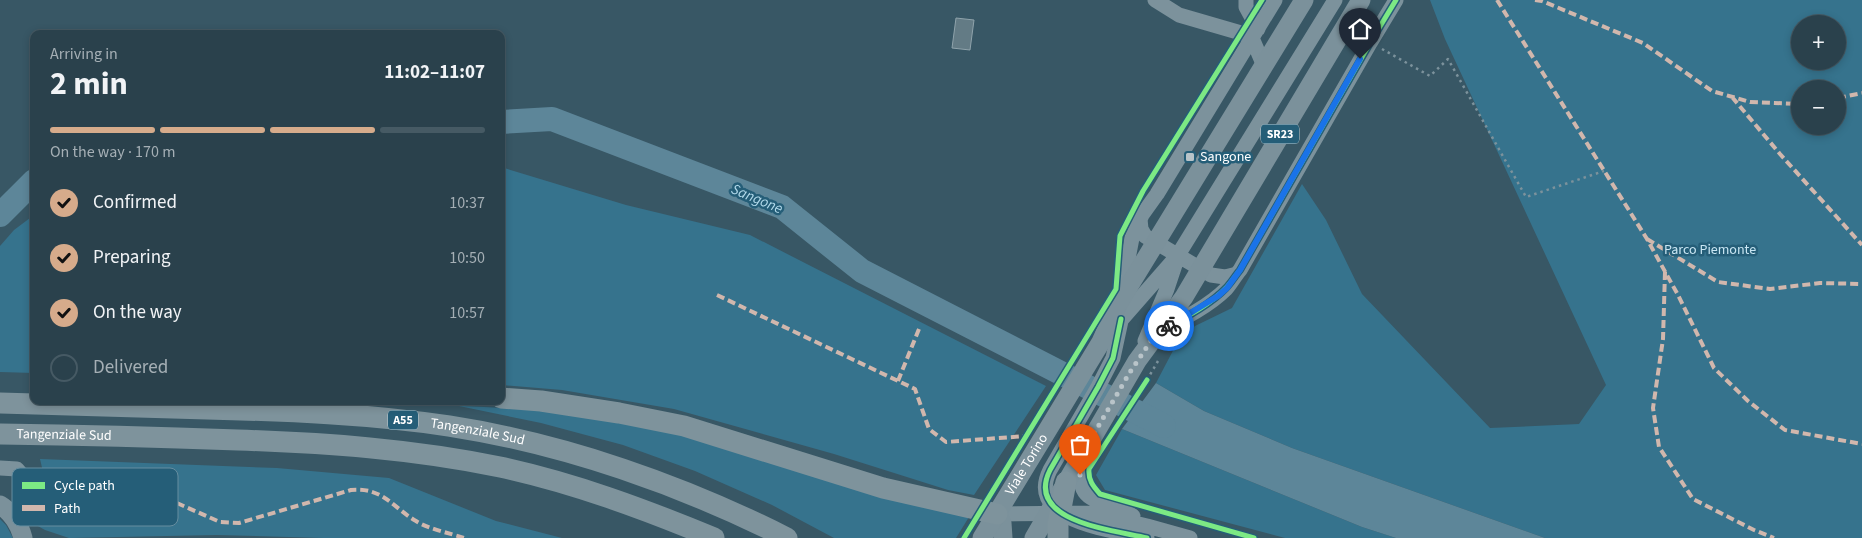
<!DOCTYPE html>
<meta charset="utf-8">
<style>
:root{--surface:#2a414c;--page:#324853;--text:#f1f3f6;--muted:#a5afb5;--line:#465a64;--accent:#d6ab8b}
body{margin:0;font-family:"Source Sans 3",sans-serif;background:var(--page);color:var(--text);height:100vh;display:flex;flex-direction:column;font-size:19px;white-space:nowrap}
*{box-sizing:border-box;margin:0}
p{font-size:16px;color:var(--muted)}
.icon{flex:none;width:28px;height:28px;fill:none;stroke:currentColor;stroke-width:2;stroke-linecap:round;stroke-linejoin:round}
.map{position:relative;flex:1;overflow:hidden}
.sheet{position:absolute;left:30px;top:30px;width:475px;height:375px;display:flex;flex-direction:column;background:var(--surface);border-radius:10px;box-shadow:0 2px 8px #0003,0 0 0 1px var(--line)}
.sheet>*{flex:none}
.fabs{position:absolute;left:1791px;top:15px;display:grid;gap:10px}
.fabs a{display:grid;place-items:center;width:55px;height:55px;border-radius:50%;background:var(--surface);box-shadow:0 2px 8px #0003,0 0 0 1px var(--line);font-size:25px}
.pin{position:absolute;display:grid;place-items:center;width:42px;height:42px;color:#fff;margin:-51px -21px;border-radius:50% 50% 50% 0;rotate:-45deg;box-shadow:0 0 5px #0007}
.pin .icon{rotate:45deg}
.courier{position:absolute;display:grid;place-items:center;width:50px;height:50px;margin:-25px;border:4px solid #1a73e8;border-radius:50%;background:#fff;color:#222;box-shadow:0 1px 6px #0007}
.summary em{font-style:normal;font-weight:700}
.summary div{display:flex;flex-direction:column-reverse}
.summary{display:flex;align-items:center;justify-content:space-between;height:85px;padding:0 20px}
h1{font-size:32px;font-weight:700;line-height:38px}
.bar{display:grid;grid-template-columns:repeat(4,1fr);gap:8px 5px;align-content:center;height:60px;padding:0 20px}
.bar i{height:6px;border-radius:4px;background:var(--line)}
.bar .selected{background:var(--accent)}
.bar p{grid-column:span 4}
ol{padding:0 20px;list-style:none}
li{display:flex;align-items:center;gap:15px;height:55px}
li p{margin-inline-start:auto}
li .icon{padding:5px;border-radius:50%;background:var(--accent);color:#111;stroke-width:4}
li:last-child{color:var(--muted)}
li i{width:28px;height:28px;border:2px solid var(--line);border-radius:50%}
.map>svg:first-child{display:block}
</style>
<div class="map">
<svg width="1862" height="538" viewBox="0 0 1862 538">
<rect width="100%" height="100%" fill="#385765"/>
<!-- green -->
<path fill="#36738d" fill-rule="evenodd" d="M1430,0H1862V538H1545L1292,448L1204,411L1156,383L1177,343L1195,326L1232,308L1302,184L1326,220L1362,294L1490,428L1579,424L1606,385L1445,39ZM1800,24H1838V61H1800ZM1800,89H1838V126H1800Z
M501,167L626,205L750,235L1046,386L974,495L948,490L834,454L674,409L562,390L501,385Z
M34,215V373L0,372V246L14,230Z
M459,406C515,408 573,412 629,423C743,445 857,484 969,517L956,538H834L772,505L695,471L623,445L541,423Z
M1122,429L1362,527L1396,538H1285L1105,490L1096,475Z
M40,459L277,468L389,478L496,521L562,538H323L217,535L69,538L45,530L29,521L47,489Z
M0,519L6,525L13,538H0Z"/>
<!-- water -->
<path fill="#5d8699" d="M1156,383L1204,411L1292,448L1545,538H1396L1362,527L1122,429Z"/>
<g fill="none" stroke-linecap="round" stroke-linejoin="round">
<!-- river -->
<path stroke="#5d8699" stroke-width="24" d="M501,122L552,119L782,207L862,271L1164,426
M0,215L34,181"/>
</g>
<!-- building -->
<path fill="#637b85" stroke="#8fa3ab" d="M956,18L974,20L970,50L952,48Z"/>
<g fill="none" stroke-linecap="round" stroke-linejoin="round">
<!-- path -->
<path stroke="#7c929c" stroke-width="2.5" stroke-dasharray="2.5 4" stroke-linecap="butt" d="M1382,49L1430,76L1448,59L1526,197L1604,171
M1147,380L1158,361"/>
<!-- minor -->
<path stroke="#7c929c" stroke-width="15" d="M1155,0L1179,15L1241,33L1252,38L1264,66
M1246,0V7L1258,29
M1140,219L1141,229L1145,236L1211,275L1225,277L1237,274
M1124,293L1128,259L1132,238L1142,215L1157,194L1275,0
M1121,321L1113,358L1098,387L1050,470C1024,522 1114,530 1147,538
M1159,331C1181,320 1208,307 1226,289C1231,283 1235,276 1240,270L1370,43L1396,0
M1108,335L1178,255L1335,0
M1145,341L1167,289L1176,262
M1083,456C1071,511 1104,495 1133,516
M0,468L17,469L33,488L32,507
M997,514L1093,513L1147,526L1190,538"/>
<!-- major -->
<g stroke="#7b919b" stroke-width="19">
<path d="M0,505C12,512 20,526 23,538"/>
<path d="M997,514L1002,523L1003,538"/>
<path id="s1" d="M982,538L1101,342L1118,304L1304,0"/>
<path d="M1034,538L1137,361L1184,297L1361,0"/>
</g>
<!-- highway -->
<g stroke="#7e939c" stroke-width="21">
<path d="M501,398L541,401L619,413L684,426L883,488L997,514"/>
<path id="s2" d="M0,403C69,405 138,407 207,409C288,411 369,414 449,426C565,444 682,485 787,538"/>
<path id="s3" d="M0,434C79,435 158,437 238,440C326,443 413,449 500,467C574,483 644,509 714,538"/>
<path d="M1058,538V524L1066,482"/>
</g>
<!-- quiet -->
<path stroke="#d1b7ad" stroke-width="4" stroke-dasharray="8 4" stroke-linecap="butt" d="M1497,0L1647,239L1678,295L1714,368L1748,401L1785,430L1862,444
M1535,0L1542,1L1643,43L1712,91L1750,102L1800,104
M1732,97L1780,154L1862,245
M1838,98L1862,93
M1647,239L1718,282L1770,289L1820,283L1862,284
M1665,272L1663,339L1653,408L1659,447L1693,499L1754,530L1774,538
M717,295L915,389L929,429L946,442L1026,436
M898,381L919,329
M18,524L32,507H74L144,499L170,500L220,522L239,523L351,490C383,487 392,507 416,521C428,529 450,533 464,538"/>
<!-- cycleway casing -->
<g stroke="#255e78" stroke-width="8">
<path id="cycleway" d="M1121,319L1113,358L1098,387L1050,470C1024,522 1114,530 1147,538
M1157,332C1180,321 1209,306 1226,288C1231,283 1235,276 1240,270L1370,43L1396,0
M1147,380L1089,469C1088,480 1093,486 1100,494L1254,538
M964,538L1116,289L1120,236L1143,191L1262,0"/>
</g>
<!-- cycleway -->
<use href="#cycleway" stroke="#7ce984" stroke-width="5"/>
</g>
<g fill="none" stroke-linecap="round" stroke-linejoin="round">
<!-- done -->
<path stroke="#b9c4c9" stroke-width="5" stroke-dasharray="0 9" d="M1080,475L1085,449L1130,372L1157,332L1169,326"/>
<!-- route -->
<path stroke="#1a73e8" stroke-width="6" d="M1169,326L1218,296L1227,288L1240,270L1360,59"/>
</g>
<!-- markers -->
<rect fill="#b9c4c9" stroke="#255e78" stroke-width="2" x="1185" y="152" width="10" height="10" rx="2.5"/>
<g text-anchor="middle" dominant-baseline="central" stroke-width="5" stroke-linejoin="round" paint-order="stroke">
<!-- shield labels -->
<g fill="#255e78" stroke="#becfd6" stroke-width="1">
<rect x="1261" y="124.5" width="38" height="19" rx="4"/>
<rect x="388" y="410.5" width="30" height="19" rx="4"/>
</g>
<g font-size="12" font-weight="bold" fill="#fff">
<text x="1280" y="134">SR23</text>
<text x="403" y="420">A55</text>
</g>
<!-- poi labels -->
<g font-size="14" fill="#fff" stroke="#255e78" text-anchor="start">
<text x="1200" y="157">Sangone</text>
</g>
<!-- park labels -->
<g font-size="14" fill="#c9e6f3" stroke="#255e78">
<text x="1710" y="250">Parco Piemonte</text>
</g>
<!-- street labels -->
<g font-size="14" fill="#fff" stroke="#255e78">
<text stroke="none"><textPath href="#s2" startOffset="479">Tangenziale Sud</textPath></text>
<text stroke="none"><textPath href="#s3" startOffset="64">Tangenziale Sud</textPath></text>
<text stroke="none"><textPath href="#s1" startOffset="86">Viale Torino</textPath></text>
</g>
<!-- water labels -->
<g font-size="15" font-style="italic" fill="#b2daeb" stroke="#255e78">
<text transform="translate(757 199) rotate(23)">Sangone</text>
</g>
</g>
<!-- legend -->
<rect x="12" y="468" width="166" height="58" rx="8" fill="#255e78" stroke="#668ea0" stroke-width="1"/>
<rect x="22" y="482" width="23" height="7" fill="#7ce984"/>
<rect x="22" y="505" width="23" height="6" fill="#d1b7ad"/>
<g font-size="14" fill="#fff">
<text x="54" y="490">Cycle path</text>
<text x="54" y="513">Path</text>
</g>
</svg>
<div class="fabs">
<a>+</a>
<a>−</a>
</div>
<div class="pin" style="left:1080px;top:475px;background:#ea580c"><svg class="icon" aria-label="bag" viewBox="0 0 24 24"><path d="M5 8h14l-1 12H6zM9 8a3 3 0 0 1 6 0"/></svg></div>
<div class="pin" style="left:1360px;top:59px;background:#1f2937"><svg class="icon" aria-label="home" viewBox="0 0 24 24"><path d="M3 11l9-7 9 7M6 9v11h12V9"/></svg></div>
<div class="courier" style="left:1169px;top:326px"><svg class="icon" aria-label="bike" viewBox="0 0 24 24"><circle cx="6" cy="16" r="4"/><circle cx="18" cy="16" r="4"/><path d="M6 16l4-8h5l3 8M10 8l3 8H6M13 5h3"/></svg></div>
<section class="sheet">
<div class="summary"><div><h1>2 min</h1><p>Arriving in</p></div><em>11:02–11:07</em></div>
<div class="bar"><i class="selected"></i><i class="selected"></i><i class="selected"></i><i></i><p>On the way · 170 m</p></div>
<ol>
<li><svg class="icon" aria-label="check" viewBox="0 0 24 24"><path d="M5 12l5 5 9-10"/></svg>Confirmed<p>10:37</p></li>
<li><svg class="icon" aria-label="check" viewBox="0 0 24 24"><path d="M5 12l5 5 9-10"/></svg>Preparing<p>10:50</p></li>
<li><svg class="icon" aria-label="check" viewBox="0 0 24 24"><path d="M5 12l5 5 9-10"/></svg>On the way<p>10:57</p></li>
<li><i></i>Delivered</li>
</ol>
</section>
</div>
